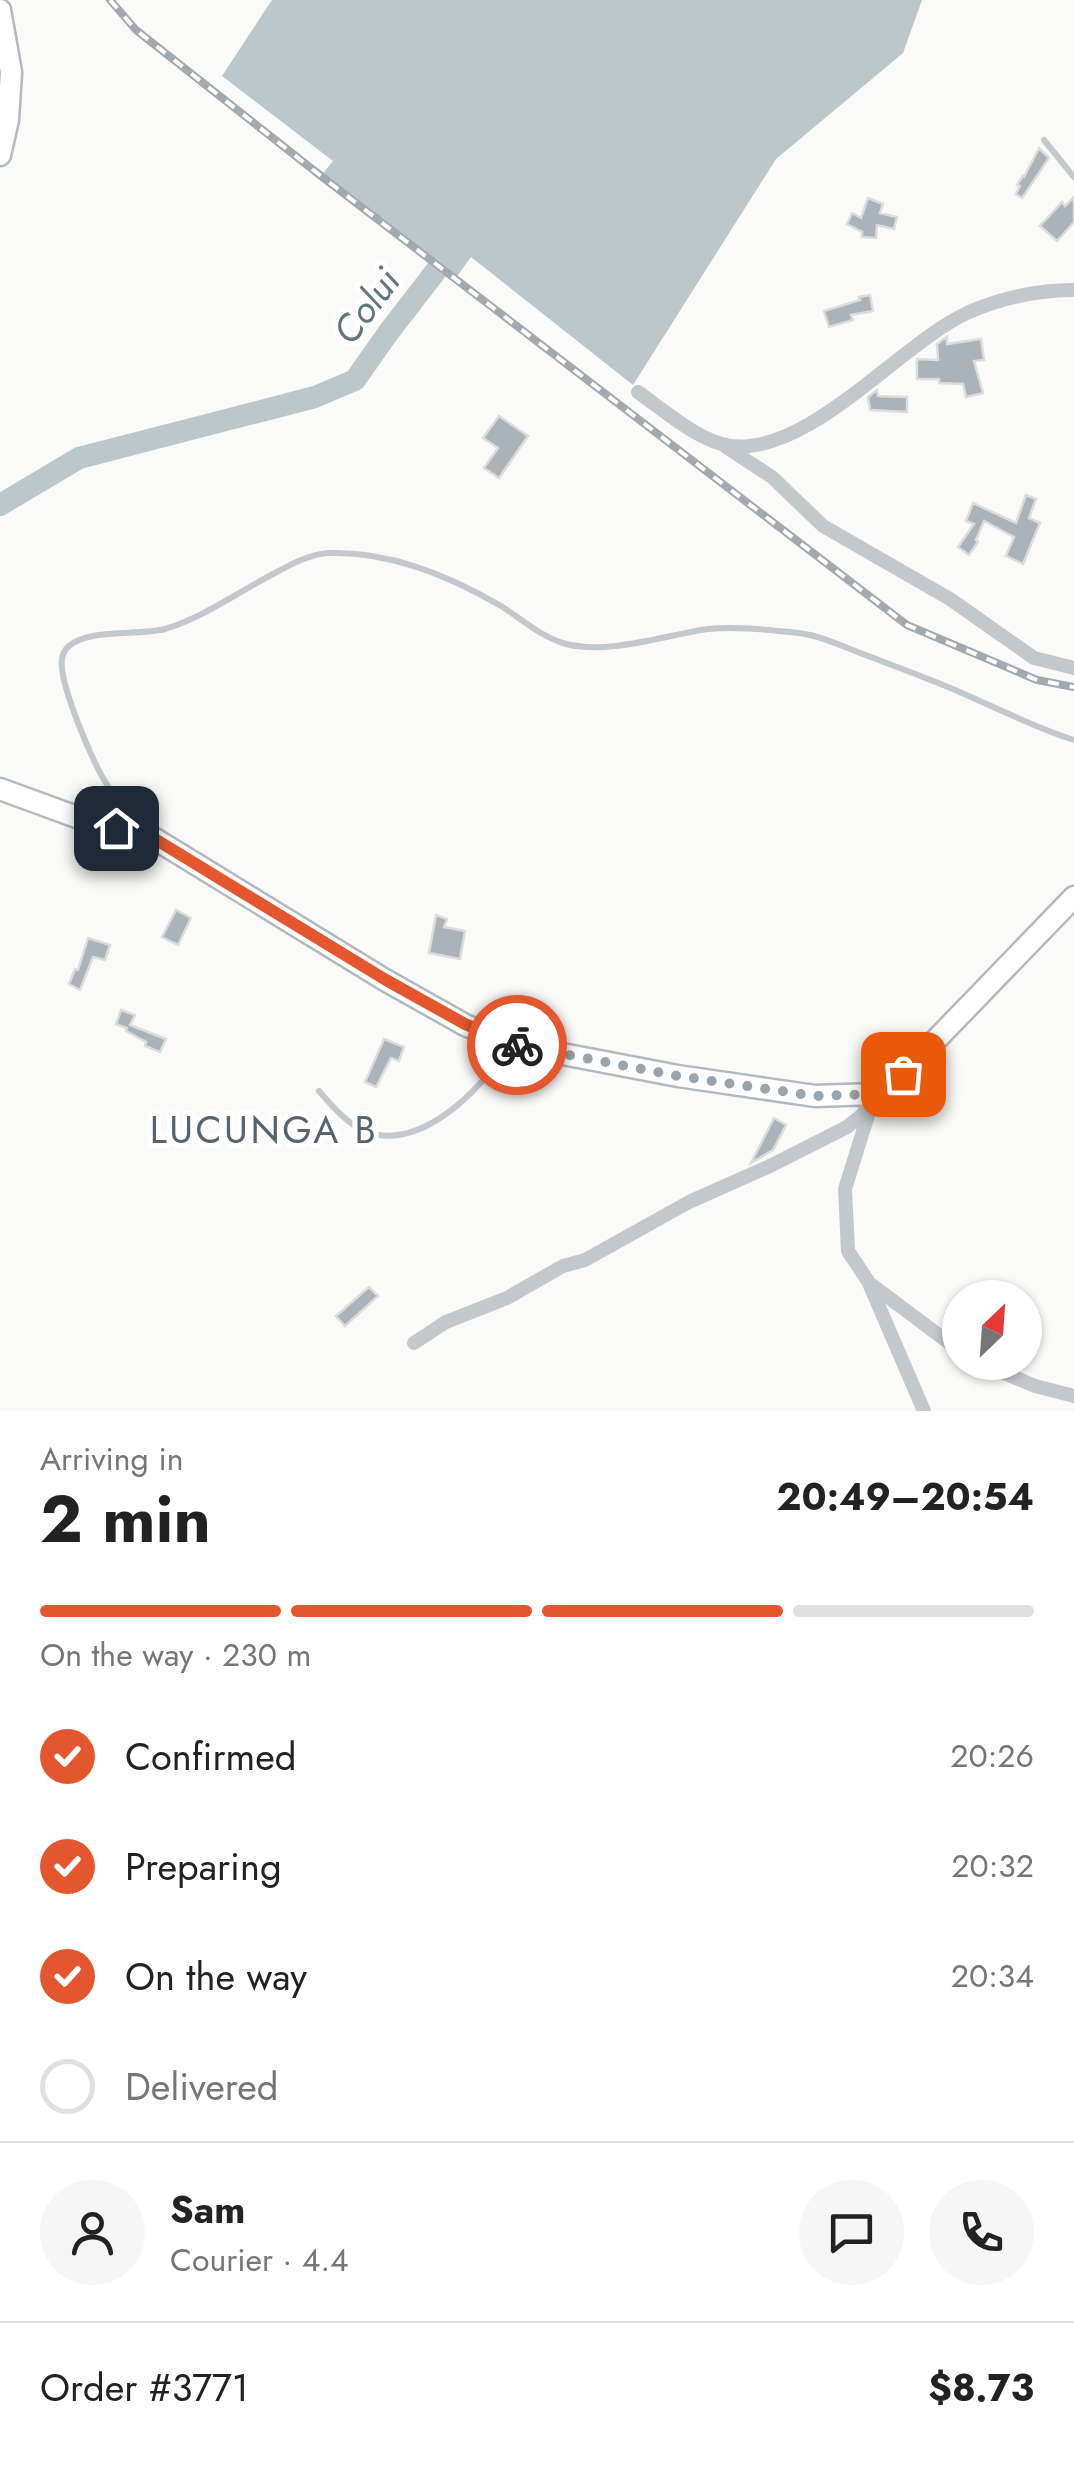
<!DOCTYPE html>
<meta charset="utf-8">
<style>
:root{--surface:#fff;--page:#f6f6f6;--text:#222;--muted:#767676;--line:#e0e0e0;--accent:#e4572e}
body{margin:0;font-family:Jost,sans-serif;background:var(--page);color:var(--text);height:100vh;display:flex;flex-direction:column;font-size:38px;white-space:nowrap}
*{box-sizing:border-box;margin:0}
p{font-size:32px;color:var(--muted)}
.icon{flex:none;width:55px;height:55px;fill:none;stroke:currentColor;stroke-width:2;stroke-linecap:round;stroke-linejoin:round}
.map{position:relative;height:1411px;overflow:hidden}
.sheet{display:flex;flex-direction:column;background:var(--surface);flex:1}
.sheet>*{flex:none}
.needle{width:65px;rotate:25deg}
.buttons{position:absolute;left:942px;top:1280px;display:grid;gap:20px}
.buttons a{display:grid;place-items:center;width:100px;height:100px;border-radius:50%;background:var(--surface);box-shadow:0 2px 8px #0004;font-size:50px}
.pin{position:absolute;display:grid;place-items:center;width:85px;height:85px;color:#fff;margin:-42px;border-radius:20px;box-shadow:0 5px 15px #0006}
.courier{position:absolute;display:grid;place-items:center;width:100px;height:100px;margin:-50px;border:8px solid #e4572e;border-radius:50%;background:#fff;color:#222;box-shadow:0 2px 12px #0007}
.headline em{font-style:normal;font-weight:700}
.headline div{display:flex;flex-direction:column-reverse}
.headline{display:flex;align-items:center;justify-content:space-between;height:170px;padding:0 40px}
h1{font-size:65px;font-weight:700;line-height:75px}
.bar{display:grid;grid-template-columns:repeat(4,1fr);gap:15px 10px;align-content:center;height:120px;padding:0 40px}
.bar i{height:12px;border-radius:8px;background:var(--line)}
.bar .current{background:var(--accent)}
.bar p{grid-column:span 4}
.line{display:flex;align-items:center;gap:25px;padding:0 40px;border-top:2px solid var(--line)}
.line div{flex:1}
.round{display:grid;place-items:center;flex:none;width:105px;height:105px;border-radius:52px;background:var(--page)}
ol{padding:0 40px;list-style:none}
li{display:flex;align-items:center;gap:30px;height:110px}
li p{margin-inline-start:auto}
li .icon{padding:10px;border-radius:50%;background:var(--accent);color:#fff;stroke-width:4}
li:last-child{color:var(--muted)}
li i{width:55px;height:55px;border:5px solid var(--line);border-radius:50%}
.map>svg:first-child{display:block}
</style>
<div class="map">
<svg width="1074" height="1411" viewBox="0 0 1074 1411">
<rect width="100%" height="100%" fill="#fafaf8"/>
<!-- water -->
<path fill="#bbc7cb" d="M272,0H922L903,53L776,159L633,385L471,257L455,279L321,176L333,161L222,76Z"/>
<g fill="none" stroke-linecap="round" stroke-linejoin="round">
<!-- river -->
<path stroke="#bbc7cb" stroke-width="22" d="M0,505L79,458L315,397L355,380L388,333L439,267L454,239"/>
</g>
<!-- building -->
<path fill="#aab3b9" stroke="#dcdcda" stroke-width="2.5" d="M1039,148L1049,158L1022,198L1016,194L1020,186L1017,185L1023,176L1024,177Z
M1074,197V222L1057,241L1040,226L1062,202L1065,206Z
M868,198L883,204L880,213L897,217L894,229L877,225L876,238L862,237V232L847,224L852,213L861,218Z
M870,295L873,311L851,315L853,320L829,327L824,311L860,300L859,297Z
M947,337V344L981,339L984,360L974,361L983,393L966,397L963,384L939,383V379H917V359L938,360L937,344Z
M877,390L878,396L907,397V412L870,410L868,397Z
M499,416L528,436L499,478L484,468L498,448L483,438Z
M1026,495L1036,499L1029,518L1040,523L1023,564L1006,556L1014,537L984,521L976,540L978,542L969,555L958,547L974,524L966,521L973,503L1016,523Z
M176,910L191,918L178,945L162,937Z
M436,915L447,919L444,927L465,931L460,959L429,953Z
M88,938L110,945L105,960L93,957L80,990L69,984L75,969L78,970Z
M121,1010L135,1015L130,1025L166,1039L160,1052L145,1046L146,1042L126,1031L127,1028L116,1024Z
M384,1039L404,1047L399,1061L391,1058L376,1087L365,1082Z
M774,1118L786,1125L773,1150L751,1163Z
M369,1287L378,1296L345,1326L336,1316Z"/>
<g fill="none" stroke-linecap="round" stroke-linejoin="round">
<!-- secondary casing -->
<g stroke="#b3babf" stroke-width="25">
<path id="secondary" d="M0,10L11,72L8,120L0,155
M0,789L82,819L150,836L385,980L465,1025L510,1044L678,1076L815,1096L875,1094L903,1074L1074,897"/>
</g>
<!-- lane -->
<path stroke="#c3c8cc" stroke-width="6" d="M1044,140L1074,177
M142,827C131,813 118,800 108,786C94,767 58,681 62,659C63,653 65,649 69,646C90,628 137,636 165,629C204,617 237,593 273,574C290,565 309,554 329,553C389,551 450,576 501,606C522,619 541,637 566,644C609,655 665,635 708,629C737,626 770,630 799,633C823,636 848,649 871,657C899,668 927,678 955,690C995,707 1033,727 1074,740
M319,1091C332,1106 348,1125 367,1132C421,1151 481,1090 506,1049"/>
<!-- street -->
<path stroke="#c3c8cc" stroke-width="14" d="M638,392C663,410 700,442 731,446C810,455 899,344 969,312C1002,298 1039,290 1074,290
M726,447L772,477L823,526L950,599L1034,658L1074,668
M870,1109L845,1189L848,1251L868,1281L924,1411
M872,1285L960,1351
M414,1343L446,1322L507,1298L563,1266L585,1260L689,1202L770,1166L847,1127L862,1115L875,1094
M978,1362L1035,1386L1074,1396"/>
<!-- secondary -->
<use href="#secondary" stroke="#fff" stroke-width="20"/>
<!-- rail casing -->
<g stroke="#a2aab0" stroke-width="8">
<path id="rail" d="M110,0L136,30L321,176L907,625L1037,680L1074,687"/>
</g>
<!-- rail -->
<use href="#rail" stroke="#fff" stroke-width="4" stroke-dasharray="11" stroke-linecap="butt"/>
</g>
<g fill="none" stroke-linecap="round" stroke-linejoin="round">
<!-- done -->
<path stroke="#99a4ac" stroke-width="10" stroke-dasharray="0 18" d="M517,1045L678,1076L815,1096L875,1094L903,1074"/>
<!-- route -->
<path stroke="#e4572e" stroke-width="12" d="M116,828L150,836L386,980L465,1024L517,1045"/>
</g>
<g text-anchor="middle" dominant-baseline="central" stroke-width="10" stroke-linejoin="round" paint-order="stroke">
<!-- water labels -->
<g font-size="38" font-style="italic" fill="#60757c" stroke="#fff">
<text transform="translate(366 306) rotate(-53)">Colui</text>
</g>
<!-- neighbourhood labels -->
<g font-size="38" letter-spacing="2.5" fill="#57646e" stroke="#fff">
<text x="264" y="1129">LUCUNGA B</text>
</g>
</g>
</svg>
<div class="buttons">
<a><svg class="needle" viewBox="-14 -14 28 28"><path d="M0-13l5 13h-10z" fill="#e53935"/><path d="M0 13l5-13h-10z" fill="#767676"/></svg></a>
</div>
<div class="pin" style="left:903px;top:1074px;background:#ea580c"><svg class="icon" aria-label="bag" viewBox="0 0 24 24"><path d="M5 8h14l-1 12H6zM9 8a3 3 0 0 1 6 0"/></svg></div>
<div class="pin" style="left:116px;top:828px;background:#1f2937"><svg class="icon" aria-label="home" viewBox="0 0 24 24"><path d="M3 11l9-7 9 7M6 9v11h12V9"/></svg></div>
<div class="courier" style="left:517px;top:1045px"><svg class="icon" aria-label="bike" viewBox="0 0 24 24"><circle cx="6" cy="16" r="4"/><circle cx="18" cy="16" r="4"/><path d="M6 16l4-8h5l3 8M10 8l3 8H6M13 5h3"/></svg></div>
</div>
<section class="sheet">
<div class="headline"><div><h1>2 min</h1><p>Arriving in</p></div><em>20:49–20:54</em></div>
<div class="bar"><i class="current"></i><i class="current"></i><i class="current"></i><i></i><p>On the way · 230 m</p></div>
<ol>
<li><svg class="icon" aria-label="check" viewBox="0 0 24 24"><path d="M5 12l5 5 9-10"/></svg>Confirmed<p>20:26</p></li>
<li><svg class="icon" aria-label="check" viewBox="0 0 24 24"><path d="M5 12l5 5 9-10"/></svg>Preparing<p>20:32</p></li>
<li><svg class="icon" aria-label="check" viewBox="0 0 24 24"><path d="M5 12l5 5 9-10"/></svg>On the way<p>20:34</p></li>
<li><i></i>Delivered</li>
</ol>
<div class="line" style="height:180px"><a class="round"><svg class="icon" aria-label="person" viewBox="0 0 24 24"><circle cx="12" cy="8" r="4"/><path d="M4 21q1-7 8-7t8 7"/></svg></a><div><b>Sam</b><p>Courier · 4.4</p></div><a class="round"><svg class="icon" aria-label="chat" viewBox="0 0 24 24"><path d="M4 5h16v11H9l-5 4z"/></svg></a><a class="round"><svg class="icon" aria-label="phone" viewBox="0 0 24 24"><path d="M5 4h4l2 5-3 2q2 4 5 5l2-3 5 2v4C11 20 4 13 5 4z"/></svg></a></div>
<div class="line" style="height:130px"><div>Order #3771</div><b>$8.73</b></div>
</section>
